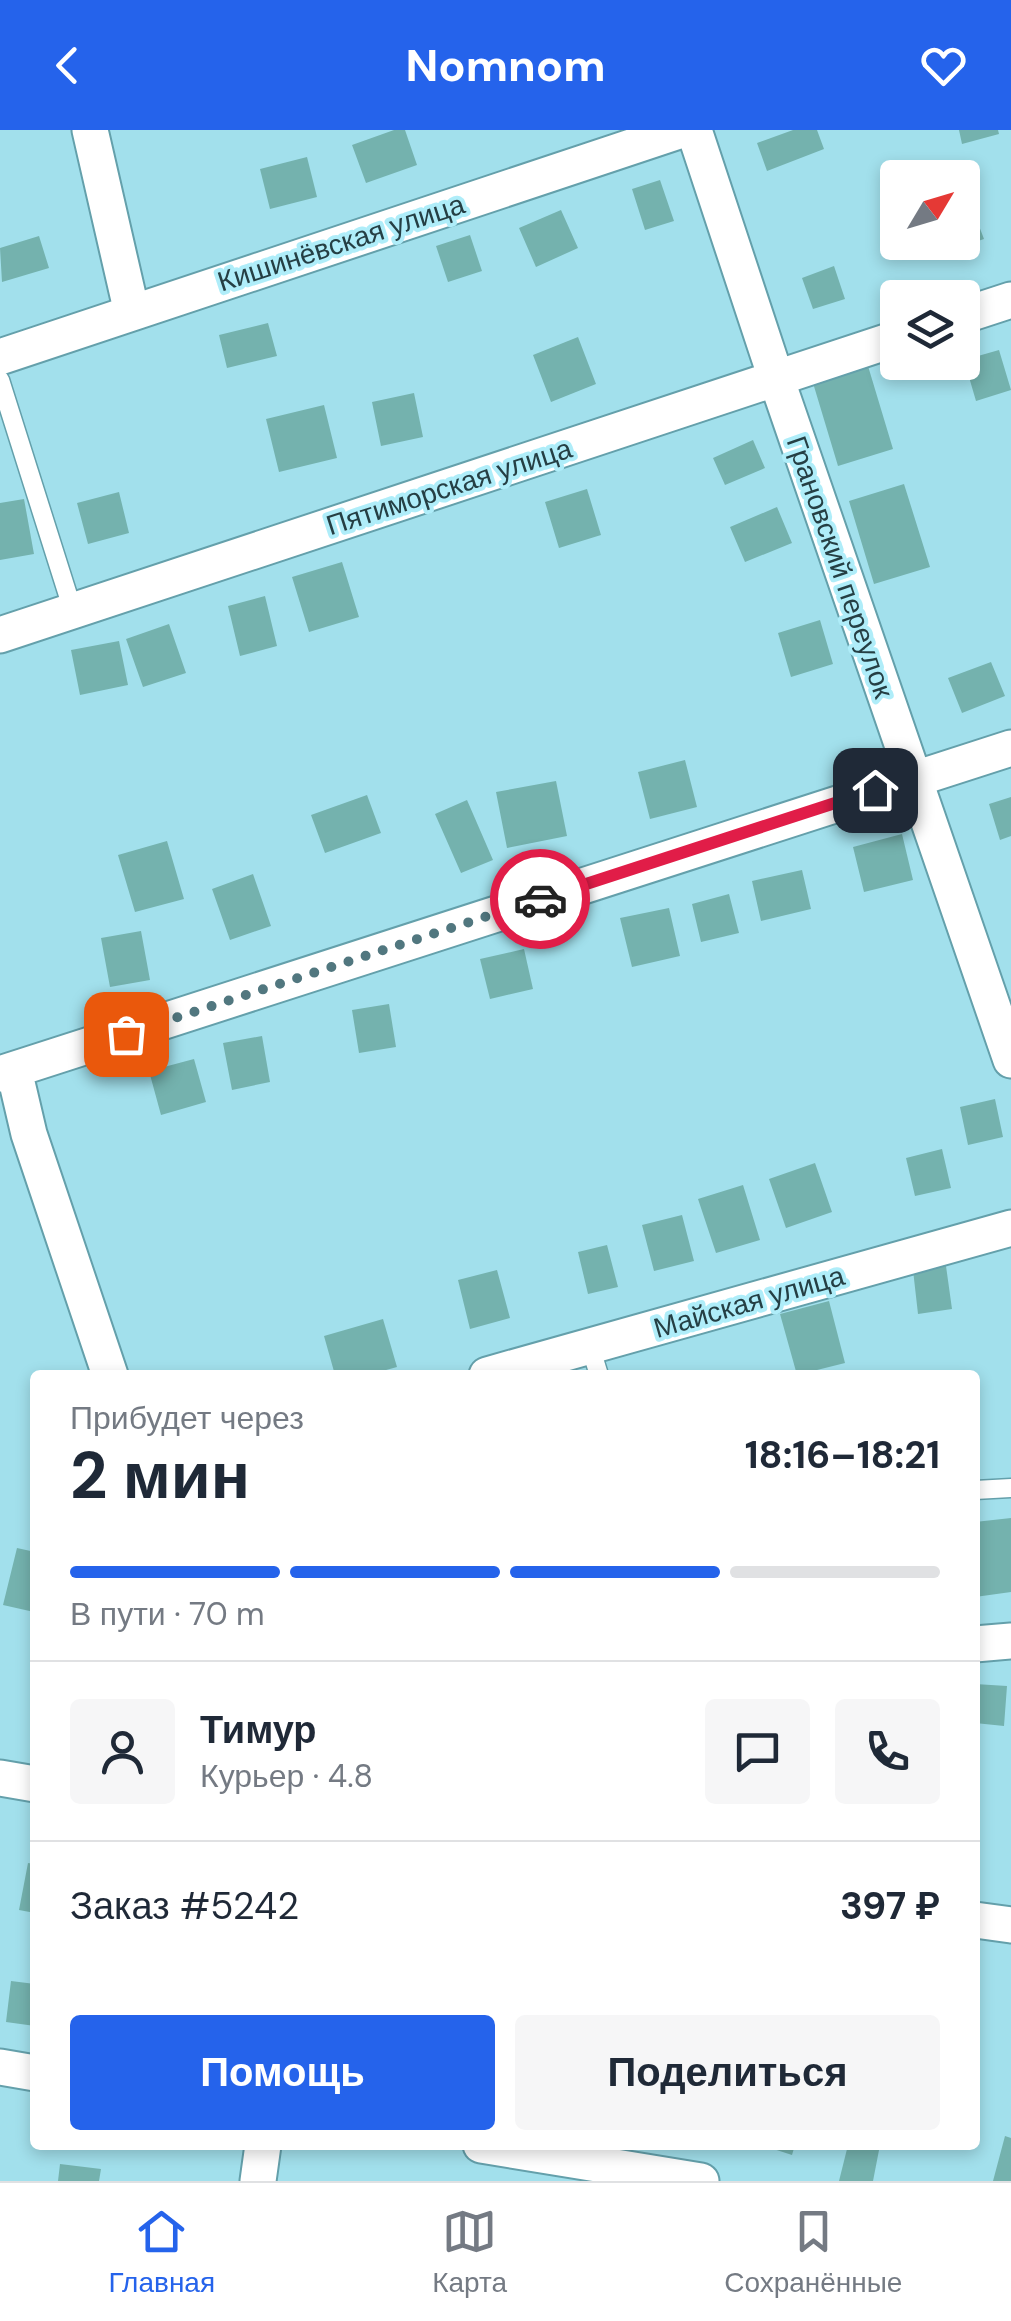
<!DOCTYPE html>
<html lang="ru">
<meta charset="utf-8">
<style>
:root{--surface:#fff;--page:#f6f6f7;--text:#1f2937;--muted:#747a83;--line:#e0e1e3;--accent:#2563eb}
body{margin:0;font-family:"DM Sans",sans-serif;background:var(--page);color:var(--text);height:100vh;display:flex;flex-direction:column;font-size:38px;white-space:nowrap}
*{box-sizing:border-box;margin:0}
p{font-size:32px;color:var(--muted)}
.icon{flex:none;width:55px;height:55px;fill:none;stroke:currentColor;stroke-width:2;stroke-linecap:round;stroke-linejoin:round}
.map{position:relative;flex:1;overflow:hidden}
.details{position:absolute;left:30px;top:1240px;width:950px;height:780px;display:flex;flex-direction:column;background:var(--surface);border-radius:10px;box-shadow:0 5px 15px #0003}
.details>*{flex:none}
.needle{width:65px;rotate:52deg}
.controls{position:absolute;left:880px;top:30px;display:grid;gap:20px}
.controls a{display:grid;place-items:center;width:100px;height:100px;border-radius:10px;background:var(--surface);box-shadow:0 5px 15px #0003;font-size:50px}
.pin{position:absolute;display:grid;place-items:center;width:85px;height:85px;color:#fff;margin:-42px;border-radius:20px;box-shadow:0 5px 15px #0006}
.courier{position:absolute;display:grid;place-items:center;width:100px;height:100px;margin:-50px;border:8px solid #e11d48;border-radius:50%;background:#fff;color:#222;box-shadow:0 2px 12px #0007}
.headline em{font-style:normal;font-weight:700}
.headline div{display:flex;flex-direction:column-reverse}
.headline{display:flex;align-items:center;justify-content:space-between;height:170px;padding:0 40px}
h1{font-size:65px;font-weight:700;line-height:75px}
.bar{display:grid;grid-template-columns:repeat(4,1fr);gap:15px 10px;align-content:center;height:120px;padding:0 40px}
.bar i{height:12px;border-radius:8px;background:var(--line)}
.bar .current{background:var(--accent)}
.bar p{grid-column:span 4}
.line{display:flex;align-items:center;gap:25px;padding:0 40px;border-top:2px solid var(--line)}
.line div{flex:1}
.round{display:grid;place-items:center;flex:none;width:105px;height:105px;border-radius:10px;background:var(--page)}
.action{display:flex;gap:20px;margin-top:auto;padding:20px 40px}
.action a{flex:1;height:115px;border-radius:10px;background:var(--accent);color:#fff;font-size:40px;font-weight:700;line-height:115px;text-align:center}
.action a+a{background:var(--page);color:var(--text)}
header{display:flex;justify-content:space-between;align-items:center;height:130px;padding:0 40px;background:var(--accent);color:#fff;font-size:45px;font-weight:700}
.menu{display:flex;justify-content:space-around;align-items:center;height:140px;border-top:2px solid var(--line);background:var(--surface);font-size:28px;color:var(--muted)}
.menu a{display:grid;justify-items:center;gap:5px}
.menu .current{color:var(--accent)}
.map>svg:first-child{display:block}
</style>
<header><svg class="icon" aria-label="back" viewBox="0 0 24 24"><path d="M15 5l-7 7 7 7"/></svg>Nomnom<svg class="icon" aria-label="heart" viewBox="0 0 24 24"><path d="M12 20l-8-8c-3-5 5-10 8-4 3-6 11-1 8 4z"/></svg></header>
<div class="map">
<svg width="1011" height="2051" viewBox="0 0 1011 2051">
<rect width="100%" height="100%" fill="#a2e0ec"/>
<!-- building -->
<path fill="#74b2ae" d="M394,0H405L417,35L366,53L352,15Z
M793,0H817L824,19L767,41L757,13Z
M959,0H998L999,4L962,14Z
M307,27L317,67L270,79L260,39Z
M660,50L674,91L645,100L632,59Z
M962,51L984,109L936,125L931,112H962Z
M561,80L578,118L536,137L519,98Z
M470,105L482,141L448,152L436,116Z
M39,106L49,138L2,152L0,118Z
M834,136L845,169L813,179L802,148Z
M268,193L277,226L227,238L219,205Z
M578,207L596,254L551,272L533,225Z
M999,220L1011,260L976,271L964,230Z
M868,236L893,319L838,336L813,253Z
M414,263L423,307L381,316L372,272Z
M324,275L337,328L279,342L266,289Z
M753,310L765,338L725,355L713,328Z
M904,354L930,437L874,454L849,371Z
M587,359L601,405L559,418L545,372Z
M119,362L129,403L88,414L77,373Z
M24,369L34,424L0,430V373Z
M777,377L792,413L745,432L730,397Z
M342,432L359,487L309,502L292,447Z
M265,466L277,516L240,526L228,476Z
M820,490L833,534L791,547L778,503Z
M169,494L186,543L143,557L126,509Z
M119,511L128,555L80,565L71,520Z
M991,532L1005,566L962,583L948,548Z
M685,630L697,677L650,689L638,642Z
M556,651L567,706L507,718L496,662Z
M367,665L381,703L325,723L311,685Z
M1011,667V706L1000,710L989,674Z
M467,670L493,730L461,743L435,684Z
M902,704L913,750L864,762L853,717Z
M167,711L184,769L135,782L118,725Z
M802,740L811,779L761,791L752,751Z
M253,744L271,796L230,810L212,759Z
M729,764L739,803L701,812L692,774Z
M669,778L680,826L632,837L620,788Z
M141,801L150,850L110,857L101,808Z
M524,819L533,859L490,869L480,829Z
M389,874L396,917L359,923L352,880Z
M262,906L270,952L232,960L223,913Z
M194,929L206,972L161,985L149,941Z
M995,969L1003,1007L968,1015L960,977Z
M942,1019L951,1058L915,1066L906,1028Z
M815,1033L832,1082L786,1098L769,1049Z
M743,1055L760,1110L716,1123L698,1069Z
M682,1085L694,1131L654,1141L642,1095Z
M607,1115L618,1157L588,1164L578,1122Z
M946,1136L952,1179L918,1184L913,1140Z
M497,1140L510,1188L470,1199L458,1150Z
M829,1171L845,1233L797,1245L780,1184Z
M383,1189L397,1237L368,1245H335L324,1206Z
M1011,1388V1462L975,1467V1392Z
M17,1418L35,1422L34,1482L3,1475Z
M975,1554L1007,1556L1004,1596L975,1593Z
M28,1733L35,1734V1783L19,1780Z
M11,1851L35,1854V1896L6,1892Z
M1005,2006L1011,2008V2051H993Z
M761,2015H795L792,2025Z
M848,2015H880L873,2051H839Z
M60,2034L101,2039L99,2051H58Z"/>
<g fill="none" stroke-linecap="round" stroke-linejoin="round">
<!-- lane casing -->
<g stroke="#64a0ab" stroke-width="21">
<path id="lane" d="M0,250L73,481
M590,1216L599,1245
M975,1360L1011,1358"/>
</g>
<!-- street casing -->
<g stroke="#64a0ab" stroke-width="39">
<path id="street" d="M90,0L132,183
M694,0L776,248L1011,930
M962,186L1011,170
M0,227L682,0
M0,505L898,208
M14,940L29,1004L110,1245
M0,944L1011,618
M487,1245L1011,1098
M975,1514L1011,1511
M0,1648L35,1654
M975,1790L1011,1795
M0,1937L35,1943
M481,2015L701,2051
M258,2051L263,2015"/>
</g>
<!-- lane -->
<use href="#lane" stroke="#fff" stroke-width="18"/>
<!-- street -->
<use href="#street" stroke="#fff" stroke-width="35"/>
</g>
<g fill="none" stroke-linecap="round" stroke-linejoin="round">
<!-- done -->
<path stroke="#51777f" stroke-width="10" stroke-dasharray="0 18" d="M126,904L540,769"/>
<!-- route -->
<path stroke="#e11d48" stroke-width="12" d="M540,769L875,660"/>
</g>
<g text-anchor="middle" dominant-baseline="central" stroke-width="8" stroke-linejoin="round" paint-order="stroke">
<!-- street labels -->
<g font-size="28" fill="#253f44" stroke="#afedf9">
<text transform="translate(341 113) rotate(-18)">Кишинёвская улица</text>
<text transform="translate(449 357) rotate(-18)">Пятиморская улица</text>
<text transform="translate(840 437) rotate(71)">Грановский переулок</text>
<text transform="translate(749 1172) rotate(-16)">Майская улица</text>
</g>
</g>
</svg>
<div class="controls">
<a><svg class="needle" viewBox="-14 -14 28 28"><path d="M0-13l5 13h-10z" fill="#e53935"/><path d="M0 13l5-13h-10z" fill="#747a83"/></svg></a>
<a><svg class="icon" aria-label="layers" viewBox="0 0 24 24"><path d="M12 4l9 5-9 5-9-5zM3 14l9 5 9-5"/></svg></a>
</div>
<div class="pin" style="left:126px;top:904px;background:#ea580c"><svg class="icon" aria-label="bag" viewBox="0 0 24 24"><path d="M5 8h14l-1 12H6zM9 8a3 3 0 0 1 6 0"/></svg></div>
<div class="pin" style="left:875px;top:660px;background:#1f2937"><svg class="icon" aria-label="home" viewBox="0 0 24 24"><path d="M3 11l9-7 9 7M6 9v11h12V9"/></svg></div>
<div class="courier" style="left:540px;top:769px"><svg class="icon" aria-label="car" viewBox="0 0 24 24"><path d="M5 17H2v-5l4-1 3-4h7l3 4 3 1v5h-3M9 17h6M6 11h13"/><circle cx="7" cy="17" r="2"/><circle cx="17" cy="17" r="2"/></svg></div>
<section class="details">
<div class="headline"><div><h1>2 мин</h1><p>Прибудет через</p></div><em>18:16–18:21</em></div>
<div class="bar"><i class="current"></i><i class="current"></i><i class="current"></i><i></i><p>В пути · 70 m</p></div>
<div class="line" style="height:180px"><a class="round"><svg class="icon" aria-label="person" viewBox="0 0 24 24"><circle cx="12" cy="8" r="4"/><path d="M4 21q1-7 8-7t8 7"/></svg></a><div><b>Тимур</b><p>Курьер · 4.8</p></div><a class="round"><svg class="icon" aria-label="chat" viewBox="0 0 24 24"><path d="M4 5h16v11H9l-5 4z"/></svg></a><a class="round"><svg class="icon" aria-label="phone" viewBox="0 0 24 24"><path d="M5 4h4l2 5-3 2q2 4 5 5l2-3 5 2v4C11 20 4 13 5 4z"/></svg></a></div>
<div class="line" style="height:130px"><div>Заказ #5242</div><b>397 ₽</b></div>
<div class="action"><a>Помощь</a><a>Поделиться</a></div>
</section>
</div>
<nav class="menu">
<a class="current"><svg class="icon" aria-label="home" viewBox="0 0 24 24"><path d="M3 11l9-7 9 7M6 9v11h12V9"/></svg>Главная</a>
<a><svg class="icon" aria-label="map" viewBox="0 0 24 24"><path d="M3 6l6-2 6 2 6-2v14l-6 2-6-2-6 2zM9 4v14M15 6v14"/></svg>Карта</a>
<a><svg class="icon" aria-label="saved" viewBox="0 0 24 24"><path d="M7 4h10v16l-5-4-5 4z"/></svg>Сохранённые</a>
</nav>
